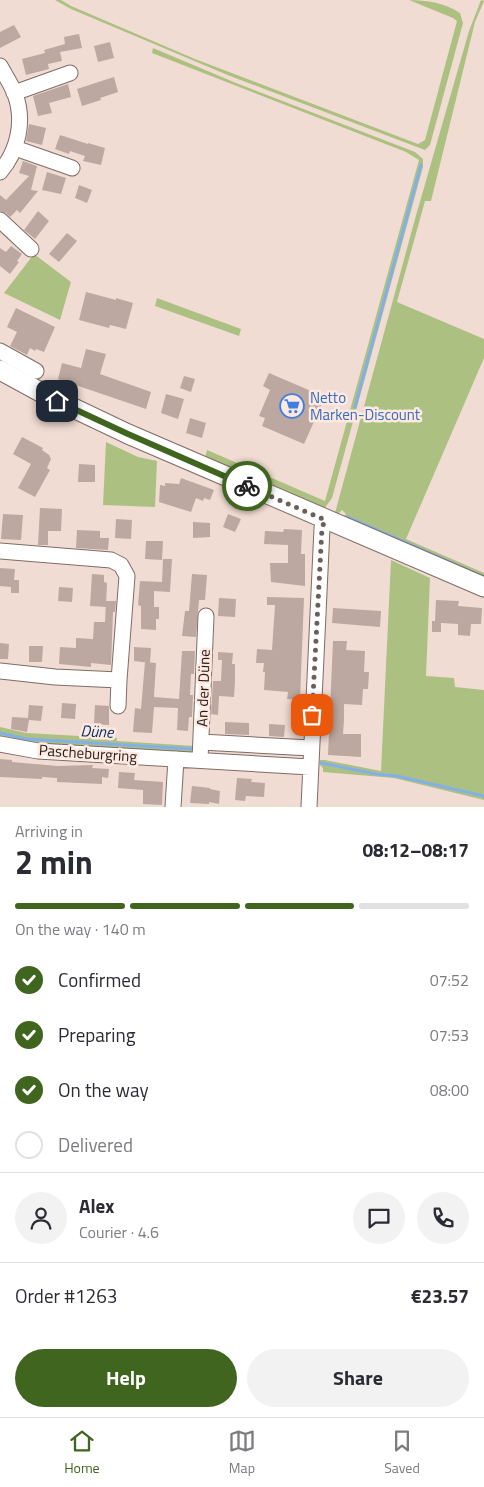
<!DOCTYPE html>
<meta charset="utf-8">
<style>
:root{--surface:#fff;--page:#f2f2f3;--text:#2b2b33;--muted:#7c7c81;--line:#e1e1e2;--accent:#3f651e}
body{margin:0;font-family:"Titillium Web",sans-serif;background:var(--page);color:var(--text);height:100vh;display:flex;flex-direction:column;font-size:19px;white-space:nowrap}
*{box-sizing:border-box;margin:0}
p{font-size:16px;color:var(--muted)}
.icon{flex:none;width:28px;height:28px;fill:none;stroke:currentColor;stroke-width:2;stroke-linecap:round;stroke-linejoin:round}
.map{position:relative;height:807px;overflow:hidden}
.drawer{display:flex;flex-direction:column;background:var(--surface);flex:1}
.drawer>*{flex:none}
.pin{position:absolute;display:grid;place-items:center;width:42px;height:42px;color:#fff;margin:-21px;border-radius:10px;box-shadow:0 2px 8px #0006}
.courier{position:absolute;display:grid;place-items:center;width:50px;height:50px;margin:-25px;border:4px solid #3f651e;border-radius:50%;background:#fff;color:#222;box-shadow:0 1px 6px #0007}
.summary em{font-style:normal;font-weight:700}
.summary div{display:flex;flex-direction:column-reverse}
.summary{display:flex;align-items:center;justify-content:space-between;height:85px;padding:0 15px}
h1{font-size:32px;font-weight:700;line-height:38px}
.bar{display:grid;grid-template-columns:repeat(4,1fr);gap:8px 5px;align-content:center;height:60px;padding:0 15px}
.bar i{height:6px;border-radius:4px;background:var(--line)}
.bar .selected{background:var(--accent)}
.bar p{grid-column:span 4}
.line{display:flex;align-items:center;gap:12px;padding:0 15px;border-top:1px solid var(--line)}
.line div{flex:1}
.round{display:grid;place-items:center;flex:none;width:52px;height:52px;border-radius:26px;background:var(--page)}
ol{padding:0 15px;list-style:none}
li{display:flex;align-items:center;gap:15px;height:55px}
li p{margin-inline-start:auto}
li .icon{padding:5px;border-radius:50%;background:var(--accent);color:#fff;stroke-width:4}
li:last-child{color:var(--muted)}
li i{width:28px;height:28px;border:2px solid var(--line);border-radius:50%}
.cta{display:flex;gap:10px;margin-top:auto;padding:10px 15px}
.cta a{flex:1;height:58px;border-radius:30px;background:var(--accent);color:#fff;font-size:20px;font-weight:700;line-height:58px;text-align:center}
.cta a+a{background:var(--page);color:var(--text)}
.tabs{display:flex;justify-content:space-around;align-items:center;height:70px;border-top:1px solid var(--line);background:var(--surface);font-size:14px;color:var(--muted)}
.tabs a{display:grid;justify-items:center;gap:2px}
.tabs .selected{color:var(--accent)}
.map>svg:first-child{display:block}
</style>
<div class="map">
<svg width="484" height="807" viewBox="0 0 484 807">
<rect width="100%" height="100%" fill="#f1dcd3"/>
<!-- green -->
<path fill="#acc181" d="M55,0H61L71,6L195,59L418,144L425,140L457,21L453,18L409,0C427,0 445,3 460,13L463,23L430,145L425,150L230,76L71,9Z
M481,0L484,1L475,22L431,201H425L397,302L484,339V358L406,539L484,573V581L343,517L346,514L342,510L336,516L335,513L415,219L469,31Z
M153,48L236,83L415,152L423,159V167L332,498L324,509L204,461L207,450L325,501L419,160L406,152L152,53Z
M34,254L71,282L60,320L4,293Z
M157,298L241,329L239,336L155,306Z
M106,442L138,457L157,461L155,507L103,505Z
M391,560L430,578L426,676L454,678L455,687L484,690V800L394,778L323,772V768L320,765V760H325L381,771Z
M0,727L26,733L117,738V741L195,746L194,756L50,748L0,740Z"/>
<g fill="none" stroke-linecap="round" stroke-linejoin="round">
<!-- stream -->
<path stroke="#83afe9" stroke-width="3" d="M355,407L421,165
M348,517L484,577
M0,733L26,739L193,749
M321,763L376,774L397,776L484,796"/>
</g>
<!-- building -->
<path fill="#bca8a0" d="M14,25L21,37L0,48V32Z
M79,34L82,48L60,52L62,61L48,64L49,69L26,75L22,59L45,53L44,50L65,44L64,37Z
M110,42L114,58L98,62L94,46Z
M114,77L118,92L100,98L101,100L82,106L77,89Z
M68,84L71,97L49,103L52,113L38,116L33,96Z
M29,124L46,128L42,145L26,141Z
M60,135L88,144V143L105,148L101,165L83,161L85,156L70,151L69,154L55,149Z
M23,161L37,166L31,190L38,191L20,213L17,210L10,217L6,213L0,211V195L6,200L29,176L19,173Z
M47,172L66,178L61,194L42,190Z
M79,185L92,190L87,203L75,198Z
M38,211L49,221L35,239L24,230Z
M67,233L77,241L59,262L49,254Z
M11,246L22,254L17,261L19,262L10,274L0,266V248L6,252Z
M86,292L116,300V298L133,303L126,329L110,325L109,328L79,320Z
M16,308L55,327L44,352L36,349L35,351L30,348L27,355L10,346L17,332L7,327Z
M86,349L106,354L100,374L151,392L146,409L58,379L62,363L81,368Z
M269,373L325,397L304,444L262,426L265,418L259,416L270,390L263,386Z
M184,376L195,379L191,392L180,388Z
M166,394L184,399L178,419L161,413Z
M190,418L206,423L202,438L186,433Z
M22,437L43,448L42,450L49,455L51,459L47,468L50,470L35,497L18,488L31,464L13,454Z
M79,464L95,465V482H78Z
M181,478L214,490L210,500L204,498L203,501L196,498L191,512L159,502L160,485L165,486V483L179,484Z
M40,508L62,509L61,531H48V545H38Z
M3,514L23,515L21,540L1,539Z
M228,514L241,519L235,532L223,527Z
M116,519L132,520L131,539L115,538Z
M193,522L210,523V537L193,538Z
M284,529L302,530L301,554H305V586L271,582L270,563H288V545L264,544L265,531L283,532Z
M77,530L100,531V538H109L108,550L76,548Z
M146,541H163L162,560L145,559Z
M163,559H172L170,592L154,591V607H159V619H156V630L141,629V606L138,605L140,581L162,582Z
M0,568L15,569L14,580H19V593H11V587L0,586Z
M92,574L104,575V582L107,583L106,607L90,606Z
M192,574L207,575L205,600H199L196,637L182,636L185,611H189Z
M59,587L73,588L72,602L58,601Z
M267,597L304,598L300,700L287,699L288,692L264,690L265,672H263L264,663H256L257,649L272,650L275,605H267Z
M219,598L236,599L235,617L218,616Z
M436,600L459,601L458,606L482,608L481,624H471L470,636L458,635V624L441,623V632H432V621H435Z
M106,601H116L115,612H113L111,665L91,663V667L59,664L60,647L76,648V638L93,639L94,622H105Z
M333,608L381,611L380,627L332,623Z
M333,641H347L346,650L365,651L364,672H369L368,689H363L362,705L344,704V720L343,734H361V757L328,755Z
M0,643L9,644L8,659H0Z
M29,646H43L42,662H29Z
M134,647L151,648L150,663L134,661Z
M182,651H195L194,674H191L190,695H193L192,717H189L188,731L177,730L178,708L154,707L152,733L133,732L135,708L141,709L145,662L156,663L154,697L179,699Z
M218,652L233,653L232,664H235V682L234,697L219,696L218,715L211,714L213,681H221L222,660H218Z
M62,703L76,704L75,719L61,718Z
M29,705L43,706L41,721L29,720L27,732L11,729L12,717L28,718Z
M95,705L109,706V725L94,724Z
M225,722L249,723V735L225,734Z
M269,724L285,725L284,737L269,736Z
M0,759L12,760V762L58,766L93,765L92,768L109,769L108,778L102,777V784L57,782V778L42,777V779L0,777Z
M119,772L135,773L134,780L163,782L162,805L143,804V790L118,788Z
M237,778L252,779L251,782L265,783L264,797L246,796L245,801L235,800Z
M192,786L210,788V789L220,791L219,804L209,802V804L190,803Z"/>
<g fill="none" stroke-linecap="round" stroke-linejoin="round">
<!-- minor casing -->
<g stroke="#7f6c65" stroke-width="17">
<path id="minor" d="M0,66C5,75 11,84 15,94C25,121 18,151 0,172
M14,93L70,73
M15,148L72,168
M0,220L31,249
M0,351L36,371
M0,551L111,560L121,565L127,576L119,680L55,677L0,671
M118,706L119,680
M201,742L311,748
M0,744L38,751L310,767
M200,760L206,616
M173,807L176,759
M309,807L322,528L325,520"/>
</g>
<!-- major casing -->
<g stroke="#7f6c65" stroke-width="21">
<path id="major" d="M0,370L44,394L128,434L484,587"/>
</g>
<!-- minor -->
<use href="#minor" stroke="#fff" stroke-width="15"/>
<!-- major -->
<use href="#major" stroke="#fff" stroke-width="19"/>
</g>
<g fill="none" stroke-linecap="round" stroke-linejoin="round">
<!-- done -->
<path stroke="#6b5f5a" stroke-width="5" stroke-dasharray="0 9" d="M247,486L325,520L322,528L312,715"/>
<!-- route -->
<path stroke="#3f651e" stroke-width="6" d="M57,401L128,434L247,486"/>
</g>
<!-- icons -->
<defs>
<g id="supermarket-ring" transform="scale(1.25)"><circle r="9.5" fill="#fee9e1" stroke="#3f7fe0" stroke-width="1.5"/><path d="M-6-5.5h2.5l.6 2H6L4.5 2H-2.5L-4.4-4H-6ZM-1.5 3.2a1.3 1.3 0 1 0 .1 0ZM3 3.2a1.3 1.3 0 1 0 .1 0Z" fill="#3f7fe0"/></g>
</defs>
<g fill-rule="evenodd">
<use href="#supermarket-ring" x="292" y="406"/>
</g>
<g text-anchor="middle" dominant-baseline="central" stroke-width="5" stroke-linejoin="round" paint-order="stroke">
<!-- shop labels -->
<g font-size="15" fill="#366cbe" stroke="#fee9e1" text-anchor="start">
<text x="310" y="397">Netto<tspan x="310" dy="17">Marken-Discount</tspan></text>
</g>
<!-- street labels -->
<g font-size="15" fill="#231c19" stroke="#fee9e1">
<text transform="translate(203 688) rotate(-88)">An der Düne</text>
<text transform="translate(88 753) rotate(4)">Pascheburgring</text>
</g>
<!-- water labels -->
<g font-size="16" font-style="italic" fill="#073568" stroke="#fee9e1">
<text transform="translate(97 731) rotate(3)">Düne</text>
</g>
</g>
</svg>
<div class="pin" style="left:312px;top:715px;background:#ea580c"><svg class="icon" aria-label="bag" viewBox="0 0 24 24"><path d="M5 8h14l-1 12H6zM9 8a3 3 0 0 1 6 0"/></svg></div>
<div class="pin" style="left:57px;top:401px;background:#1f2937"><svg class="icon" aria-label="home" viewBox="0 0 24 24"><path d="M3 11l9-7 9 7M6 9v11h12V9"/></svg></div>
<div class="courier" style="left:247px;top:486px"><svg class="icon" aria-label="bike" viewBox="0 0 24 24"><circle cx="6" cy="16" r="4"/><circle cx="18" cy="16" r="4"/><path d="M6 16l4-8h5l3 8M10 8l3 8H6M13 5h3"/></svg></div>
</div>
<section class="drawer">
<div class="summary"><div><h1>2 min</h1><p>Arriving in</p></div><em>08:12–08:17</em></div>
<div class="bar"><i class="selected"></i><i class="selected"></i><i class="selected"></i><i></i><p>On the way · 140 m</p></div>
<ol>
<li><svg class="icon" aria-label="check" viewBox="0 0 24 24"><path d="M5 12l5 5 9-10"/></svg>Confirmed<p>07:52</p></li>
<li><svg class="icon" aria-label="check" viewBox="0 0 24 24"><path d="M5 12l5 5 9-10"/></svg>Preparing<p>07:53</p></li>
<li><svg class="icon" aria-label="check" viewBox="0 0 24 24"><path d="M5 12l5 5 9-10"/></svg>On the way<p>08:00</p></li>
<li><i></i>Delivered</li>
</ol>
<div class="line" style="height:90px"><a class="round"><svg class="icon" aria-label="person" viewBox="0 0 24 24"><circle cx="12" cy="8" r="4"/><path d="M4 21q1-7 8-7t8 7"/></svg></a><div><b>Alex</b><p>Courier · 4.6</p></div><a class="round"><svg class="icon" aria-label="chat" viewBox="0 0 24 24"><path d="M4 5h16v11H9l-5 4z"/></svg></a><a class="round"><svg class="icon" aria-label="phone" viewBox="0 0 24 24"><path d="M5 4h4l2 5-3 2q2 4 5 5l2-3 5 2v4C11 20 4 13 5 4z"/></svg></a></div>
<div class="line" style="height:65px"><div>Order #1263</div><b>€23.57</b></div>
<div class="cta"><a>Help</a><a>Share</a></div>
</section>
<nav class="tabs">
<a class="selected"><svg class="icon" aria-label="home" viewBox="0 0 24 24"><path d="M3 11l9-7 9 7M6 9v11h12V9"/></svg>Home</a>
<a><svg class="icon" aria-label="map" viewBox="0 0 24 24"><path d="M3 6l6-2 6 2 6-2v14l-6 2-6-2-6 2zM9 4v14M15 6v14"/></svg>Map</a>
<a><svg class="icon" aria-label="saved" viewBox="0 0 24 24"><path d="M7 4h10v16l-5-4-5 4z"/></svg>Saved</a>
</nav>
